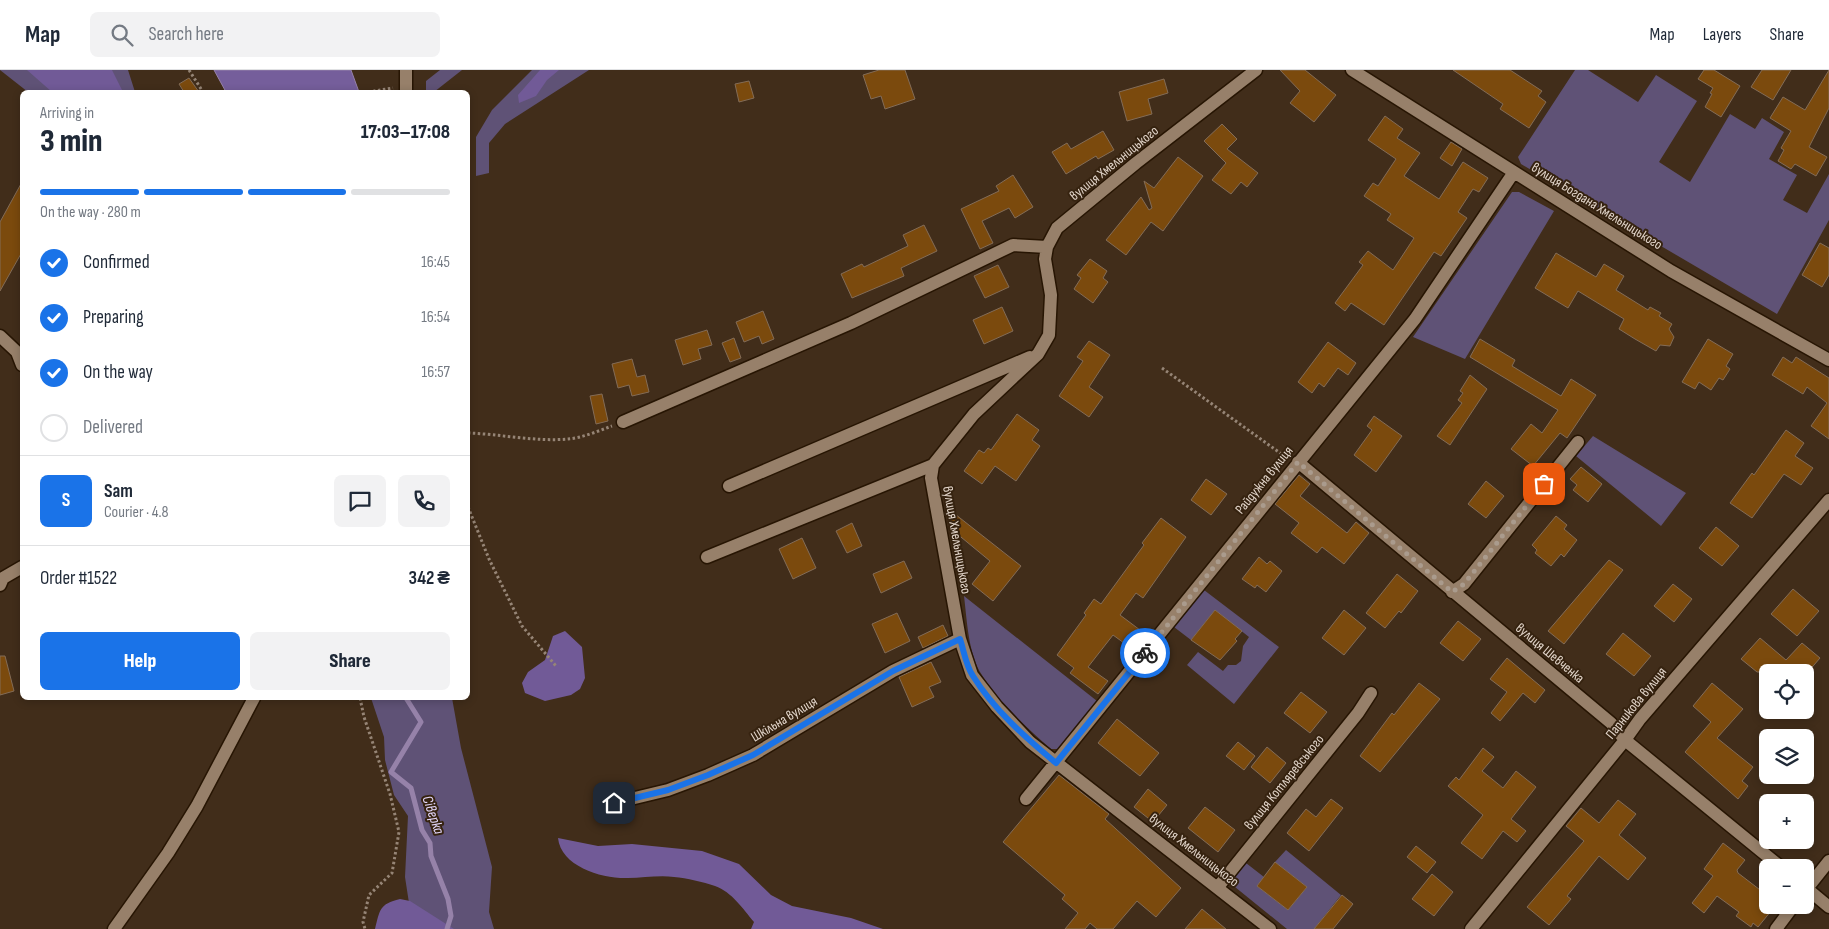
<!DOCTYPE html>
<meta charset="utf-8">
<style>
:root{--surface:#fff;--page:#f2f2f3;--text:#1f2937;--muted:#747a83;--line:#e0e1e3;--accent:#1a73e8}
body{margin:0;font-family:"Sofia Sans Condensed",sans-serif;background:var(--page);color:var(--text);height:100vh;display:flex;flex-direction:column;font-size:19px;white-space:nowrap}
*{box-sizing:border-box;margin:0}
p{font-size:16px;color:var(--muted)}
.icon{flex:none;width:28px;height:28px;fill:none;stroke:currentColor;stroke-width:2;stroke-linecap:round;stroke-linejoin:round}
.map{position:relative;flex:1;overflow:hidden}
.panel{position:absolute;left:20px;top:20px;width:450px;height:610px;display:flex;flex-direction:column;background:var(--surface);border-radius:8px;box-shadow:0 2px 8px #0003}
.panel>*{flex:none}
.fabs{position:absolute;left:1759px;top:594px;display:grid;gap:10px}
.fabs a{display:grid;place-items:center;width:55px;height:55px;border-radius:8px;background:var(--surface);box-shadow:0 2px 8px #0003;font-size:25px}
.pin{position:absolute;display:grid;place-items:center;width:42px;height:42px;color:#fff;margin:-21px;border-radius:10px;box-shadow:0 2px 8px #0006}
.courier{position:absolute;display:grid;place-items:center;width:50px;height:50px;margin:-25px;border:4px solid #1a73e8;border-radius:50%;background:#fff;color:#222;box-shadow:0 1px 6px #0007}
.head em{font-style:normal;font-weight:800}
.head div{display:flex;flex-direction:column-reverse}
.head{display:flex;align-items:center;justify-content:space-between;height:85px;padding:0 20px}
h1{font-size:32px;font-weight:800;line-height:38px}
.bar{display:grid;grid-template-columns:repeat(4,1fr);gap:8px 5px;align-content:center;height:60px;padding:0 20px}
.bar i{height:6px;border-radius:4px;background:var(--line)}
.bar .on{background:var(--accent)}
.bar p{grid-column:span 4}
.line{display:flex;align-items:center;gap:12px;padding:0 20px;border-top:1px solid var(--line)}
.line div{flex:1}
.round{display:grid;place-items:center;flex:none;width:52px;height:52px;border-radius:8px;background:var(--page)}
ol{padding:0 20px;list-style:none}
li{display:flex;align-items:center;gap:15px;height:55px}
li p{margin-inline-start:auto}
li .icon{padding:5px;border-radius:50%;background:var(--accent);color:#fff;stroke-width:4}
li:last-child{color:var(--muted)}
li i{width:28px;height:28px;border:2px solid var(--line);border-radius:50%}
.action{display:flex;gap:10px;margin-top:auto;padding:10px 20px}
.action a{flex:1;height:58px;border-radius:8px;background:var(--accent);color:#fff;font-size:20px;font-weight:800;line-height:58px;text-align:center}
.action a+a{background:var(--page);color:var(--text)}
header{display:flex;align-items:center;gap:30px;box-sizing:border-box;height:70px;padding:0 25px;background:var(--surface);border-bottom:1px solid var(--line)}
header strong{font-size:24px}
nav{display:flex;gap:28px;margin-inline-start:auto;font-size:18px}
.search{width:350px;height:45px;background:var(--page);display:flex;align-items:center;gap:12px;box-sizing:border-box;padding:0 18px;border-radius:8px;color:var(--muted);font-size:19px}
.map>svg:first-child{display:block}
</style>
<header>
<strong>Map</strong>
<div class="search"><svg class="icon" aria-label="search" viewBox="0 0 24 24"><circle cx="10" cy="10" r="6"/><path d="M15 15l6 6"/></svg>Search here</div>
<nav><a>Map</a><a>Layers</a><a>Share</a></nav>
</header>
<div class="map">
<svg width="1829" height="859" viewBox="0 0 1829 859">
<rect width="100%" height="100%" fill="#412d1a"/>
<!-- green -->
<path fill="#5f5276" d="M0,0H128L135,22H28Z
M440,0H462L434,22H426V11Z
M532,0H589L505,54L489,73V103L476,106V67L492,40Z
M1575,0H1588L1638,32L1656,5L1697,31L1659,92L1690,112L1730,44L1755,59L1762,48L1784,62L1769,89L1797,105L1783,130L1807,143L1829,104V150L1777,244L1521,94L1518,87L1522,81Z
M1512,122H1519L1554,141L1465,289L1413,267Z
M1593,366L1686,423L1661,456L1576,386Z
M1204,520L1279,577L1234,634L1187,595L1198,582L1223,601L1228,595H1236L1241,591L1243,576L1249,567L1215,540L1191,570L1174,557Z
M964,526L1097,631L1058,679H1051C1025,656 998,632 980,602C968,580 967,550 964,526Z
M371,628H452L461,678L492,797L489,842L494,859H413L405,807L408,746L394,725L385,690L384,667Z
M1286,780L1341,825L1314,859H1287L1235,817V806L1246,793L1264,807L1257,816L1288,840L1307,817L1275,792Z"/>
<!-- forest -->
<path fill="#715a97" d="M27,0H112L123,22H52Z
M540,0H559L547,10L536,26L519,33L518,25Z
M565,561L582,577L585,608L580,619L571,625L545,631L525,623L522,613L528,602L545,590L553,566Z
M558,768L598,776L632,774L702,781L739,794L771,825L792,836L851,848L883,859H751L754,852C743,839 732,822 715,816C703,812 687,808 674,807C659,805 643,808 628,808C603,809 561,797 558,768Z
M400,829L410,831L454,859H375C380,840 379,834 400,829Z"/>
<!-- water -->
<path fill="#755e9b" stroke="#9682a9" d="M214,0H351L359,22H226Z"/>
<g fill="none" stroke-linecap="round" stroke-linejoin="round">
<!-- stream -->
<path stroke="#9682a9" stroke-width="5" d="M406,628L421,652L391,702L411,718L422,760L430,773L431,786L448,829L451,846L447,859"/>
</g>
<!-- building -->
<path fill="#7b4a0d" stroke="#836c57" d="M879,0H905L915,29L885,39L881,26L871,29L863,5Z
M1280,0H1305L1336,25L1314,52L1290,33L1300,21Z
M1453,0H1510L1542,21L1538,26L1546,32L1529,58L1500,39L1503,34Z
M1704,0H1714L1740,16L1721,47L1705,37L1712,24L1710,23L1713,18L1698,9Z
M1762,0H1791L1773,30L1751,17Z
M1829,0V38L1809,77L1827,87L1816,106L1795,94L1791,99L1778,91L1784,80L1781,78L1791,61L1770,48L1783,27L1805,40Z
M189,8L199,22H184L179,14Z
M1164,9L1168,23L1148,29L1152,44L1127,51L1119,22Z
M749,11L754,28L739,32L735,14Z
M1385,46L1403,59L1397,68L1420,83L1404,106L1439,129L1463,92L1488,108L1479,122L1473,119L1458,142L1467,148L1441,186L1434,182L1384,255L1351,233L1345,241L1335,233L1363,195L1359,192L1368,181L1393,200L1414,168L1387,150L1391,144L1364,126L1373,113L1378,116L1396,89L1368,70Z
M1222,54L1237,69L1227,79L1258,103L1247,117L1241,112L1231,124L1212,110L1226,93L1204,71Z
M1103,61L1114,80L1098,89L1096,86L1066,104L1052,82L1067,73L1071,79Z
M1451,72L1462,79L1452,96L1440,88Z
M1178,87L1203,106L1163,161L1151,152L1126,185L1106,170L1141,127L1149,140L1152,138L1144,111L1154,118Z
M1013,105L1033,137L1015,148L1009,138L982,151L993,173L980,179L961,139L999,121L996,116Z
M22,112V182L0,221V152Z
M924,155L937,181L901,198L904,206L852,228L841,204L862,194L864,197L908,176L903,165Z
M1820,173L1829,178V205L1822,217L1802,205Z
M1556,183L1596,207L1604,194L1624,206L1616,220L1648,240L1650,237L1661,243L1659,246L1672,254L1669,259L1674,267L1670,276L1660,275L1656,281L1635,269L1619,259L1624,249L1578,221L1568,238L1535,218Z
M1090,189L1107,201L1103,208L1108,212L1093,233L1074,219L1081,208L1077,205Z
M998,195L1009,217L985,228L974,206Z
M1002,237L1013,261L984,274L973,250Z
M763,241L774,269L762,274L759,266L744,272L736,252Z
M707,260L712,275L698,279L701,289L683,295L675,270Z
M734,268L741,288L730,292L722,273Z
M1480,269L1515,290L1512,296L1561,326L1571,309L1596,325L1567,368L1560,363L1533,396L1511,379L1531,354L1542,363L1558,340L1470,287Z
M1708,269L1733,284L1726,296L1730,299L1723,310L1719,308L1711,320L1699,312L1695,319L1682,312Z
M1089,271L1110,285L1089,317L1103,327L1089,347L1059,326L1083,291L1077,287Z
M1328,272L1356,293L1348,305L1338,298L1324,317L1319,313L1312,323L1298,312Z
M1783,287L1792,293L1796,287L1829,308V369L1811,356L1827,333L1807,317L1803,324L1772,305Z
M632,289L637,307L645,305L649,322L632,326L629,315L618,318L612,294Z
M1470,305L1487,319L1450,375L1437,366L1462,333L1458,330L1463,323L1460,321Z
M602,324L608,351L596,354L590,326Z
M1017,344L1039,360L1032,370L1040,376L1016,411L995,396L982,414L964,401L979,380L984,383L988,378L991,380Z
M1374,346L1402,366L1376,402L1354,385L1372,360L1367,356Z
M1786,360L1804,373L1795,386L1813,398L1801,415L1784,404L1752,448L1730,433L1752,403L1754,405Z
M1581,397L1602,414L1588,432L1573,420L1577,415L1570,409Z
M1299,405L1310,414L1300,426L1347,463L1356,452L1369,463L1344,494L1322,477L1317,483L1291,463L1299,453L1275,434Z
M1206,409L1227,424L1211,445L1191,430Z
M1486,411L1504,426L1486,448L1468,434Z
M946,437L1021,496L993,531L972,514L990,491L950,458Z
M1556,446L1567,455L1564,459L1577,470L1564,487L1561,484L1551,496L1535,483L1537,480L1532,475Z
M1161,448L1186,467L1143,528L1136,523L1120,545L1148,566L1135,581L1113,565L1088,597L1108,611L1098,624L1070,603L1074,598L1057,585L1086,545L1084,543L1094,529L1101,534L1144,475L1142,473Z
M852,453L862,476L847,483L836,461Z
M1716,457L1739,476L1722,496L1699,478Z
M802,468L816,498L793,509L779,479Z
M1259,487L1267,494L1270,491L1282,501L1266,522L1257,515L1255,518L1242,509Z
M1609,490L1623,500L1564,574L1548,561Z
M904,491L912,508L881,523L873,504Z
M1397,504L1418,521L1401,543L1399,541L1385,558L1366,543Z
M1673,514L1692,529L1674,552L1654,536Z
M1793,519L1819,541L1797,566L1771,544Z
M1215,540L1242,561L1235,569L1237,571L1220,590L1191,570Z
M1344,540L1366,558L1344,585L1322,568Z
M897,543L910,571L885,583L872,554Z
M1458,551L1481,569L1463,591L1440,573Z
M943,555L948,566L923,578L918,567Z
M1623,563L1651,586L1634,606L1606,584Z
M1760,568L1786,590L1802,573L1820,588L1808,602H1757L1741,589Z
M0,586H5L14,621L0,625Z
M1507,588L1545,620L1535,633L1523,623L1500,651L1491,643L1507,622L1490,609Z
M931,592L941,612L929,617L934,627L912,637L899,607Z
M1419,613L1440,629L1380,702L1360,686L1392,643L1394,645Z
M1712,613L1743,639L1717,668L1753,697L1742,711L1748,716L1738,729L1685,682L1711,652L1693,636Z
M1301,622L1327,642L1310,663L1284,643Z
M1117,649L1159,683L1140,706L1098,673Z
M1238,672L1255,686L1244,700L1226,686Z
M1267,677L1286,693L1270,713L1251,697Z
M1483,678L1494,687L1482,701L1503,718L1516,701L1536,717L1511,749L1526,761L1517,772L1503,761L1482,789L1461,773L1483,745L1448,716L1456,707L1459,710Z
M1059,705L1109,744L1105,749L1181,818L1156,847L1137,831L1113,859H1097L1090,853L1085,859H1065L1078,843L1062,829L1065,825L1003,772Z
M1148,719L1167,735L1153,752L1134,737Z
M1331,729L1343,738L1309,781L1287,763L1306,739L1316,747Z
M1618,730L1636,744L1619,765L1646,788L1628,810L1599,786L1567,826L1571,829L1549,855L1527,837L1584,771L1566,756L1581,738L1599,753Z
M1205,737L1235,760L1218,782L1188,758Z
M1723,773L1745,790L1737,800L1738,803L1768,826V835H1776L1758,857L1753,853L1751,857L1736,846L1739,842L1717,826L1704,843L1692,833L1713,806L1704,799Z
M1416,776L1436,792L1427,803L1407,787Z
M1275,792L1307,817L1288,840L1257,816Z
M1432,804L1453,822L1434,846L1412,829Z
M1342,825L1353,834L1333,859H1314Z
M1202,839L1226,859H1185Z"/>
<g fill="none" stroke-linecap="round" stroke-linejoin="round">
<!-- minor casing -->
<g stroke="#271503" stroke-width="15">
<path id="minor" d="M1256,0L1136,93L1057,158L1047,177L1045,189L1051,225L1049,265L1038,284L974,344L933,395L931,408L960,569L972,605L997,637L1030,672L1270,859
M1352,0L1671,201L1829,290
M406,22V0
M0,266L17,282L22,295
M623,352L851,253L1013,175L1047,177
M1298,392L1611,653L1625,670L1782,798
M729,416L1030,287
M707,487L933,395
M0,515L3,508L22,497
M1452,522L1464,514L1578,372
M1026,729L1415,249L1514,102
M614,733L668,720L708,705L753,685L893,601L960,569
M1218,817L1358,643L1371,623
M1805,817L1829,837
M1805,821L1829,791
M114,859L168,783L197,736L254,628
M1471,859L1625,670L1640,649L1829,430
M1776,859L1794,835"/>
</g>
<!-- path -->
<path stroke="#968576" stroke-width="3" stroke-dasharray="2.5 2.5" stroke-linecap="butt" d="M189,0L203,22
M374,22V21L393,18
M1162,298L1287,388
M468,363C499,364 537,372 568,369C582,368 598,361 612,356
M468,437L489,489L522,556L556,596
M360,628L364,647L390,724L399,762L392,803L369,825L363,852L365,859"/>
<!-- minor -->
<use href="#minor" stroke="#97806a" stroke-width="12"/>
</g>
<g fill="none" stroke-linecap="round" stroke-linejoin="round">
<!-- done -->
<path stroke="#aa9b8d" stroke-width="5" stroke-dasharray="0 9" d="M1145,583L1298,392L1452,522L1464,514L1544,414"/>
<!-- route -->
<path stroke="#1a73e8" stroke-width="6" d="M614,733L668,720L708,705L753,685L893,601L960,569C964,581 966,596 973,606C994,640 1026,668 1056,693L1145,583"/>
</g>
<g text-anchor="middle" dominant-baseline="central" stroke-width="4" stroke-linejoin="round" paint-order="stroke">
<!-- street labels -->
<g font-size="14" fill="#e3d6cb" stroke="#362310">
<text transform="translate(1114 93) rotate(-39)">вулиця Хмельницького</text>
<text transform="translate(1597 136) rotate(32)">вулиця Богдана Хмельницького</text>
<text transform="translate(1264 410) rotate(-51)">Райдужна вулиця</text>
<text transform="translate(957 470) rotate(80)">вулиця Хмельницького</text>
<text transform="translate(1550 583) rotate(40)">вулиця Шевченка</text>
<text transform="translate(1636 633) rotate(-51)">Парникова вулиця</text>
<text transform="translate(784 649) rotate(-31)">Шкільна вулиця</text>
<text transform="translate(1284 712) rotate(-51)">вулиця Котляревського</text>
<text transform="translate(1194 780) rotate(38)">вулиця Хмельницького</text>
</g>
<!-- water labels -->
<g font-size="15" font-style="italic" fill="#e3d7fb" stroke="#362310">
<text transform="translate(433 745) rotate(71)">Сіверка</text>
</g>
</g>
</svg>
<div class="fabs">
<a><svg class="icon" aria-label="locate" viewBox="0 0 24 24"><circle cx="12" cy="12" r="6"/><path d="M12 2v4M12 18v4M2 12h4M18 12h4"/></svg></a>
<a><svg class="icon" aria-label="layers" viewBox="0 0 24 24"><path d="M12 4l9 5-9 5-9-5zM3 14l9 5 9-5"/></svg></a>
<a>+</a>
<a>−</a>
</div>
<div class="pin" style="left:1544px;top:414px;background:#ea580c"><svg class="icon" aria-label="bag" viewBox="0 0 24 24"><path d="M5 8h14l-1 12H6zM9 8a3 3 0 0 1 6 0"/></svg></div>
<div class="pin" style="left:614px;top:733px;background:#1f2937"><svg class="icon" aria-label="home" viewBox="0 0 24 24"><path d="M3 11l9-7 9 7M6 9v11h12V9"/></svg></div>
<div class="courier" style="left:1145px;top:583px"><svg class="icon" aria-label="bike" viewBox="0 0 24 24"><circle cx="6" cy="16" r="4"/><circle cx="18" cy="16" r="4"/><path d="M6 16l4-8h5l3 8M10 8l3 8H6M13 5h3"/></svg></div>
<section class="panel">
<div class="head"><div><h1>3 min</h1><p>Arriving in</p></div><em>17:03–17:08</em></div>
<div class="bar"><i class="on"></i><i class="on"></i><i class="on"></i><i></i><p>On the way · 280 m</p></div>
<ol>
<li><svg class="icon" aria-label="check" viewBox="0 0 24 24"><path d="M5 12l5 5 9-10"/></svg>Confirmed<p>16:45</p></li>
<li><svg class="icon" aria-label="check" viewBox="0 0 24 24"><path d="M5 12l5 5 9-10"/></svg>Preparing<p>16:54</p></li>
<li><svg class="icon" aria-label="check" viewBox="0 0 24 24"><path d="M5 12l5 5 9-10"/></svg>On the way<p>16:57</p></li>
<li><i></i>Delivered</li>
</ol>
<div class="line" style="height:90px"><b class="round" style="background:var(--accent);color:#fff">S</b><div><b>Sam</b><p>Courier · 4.8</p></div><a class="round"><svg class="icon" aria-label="chat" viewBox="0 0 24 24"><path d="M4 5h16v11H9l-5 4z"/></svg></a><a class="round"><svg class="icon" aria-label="phone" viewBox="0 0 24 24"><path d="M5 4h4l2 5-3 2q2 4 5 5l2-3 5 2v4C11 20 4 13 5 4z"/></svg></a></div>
<div class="line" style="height:65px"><div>Order #1522</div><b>342 ₴</b></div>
<div class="action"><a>Help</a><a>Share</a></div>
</section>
</div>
